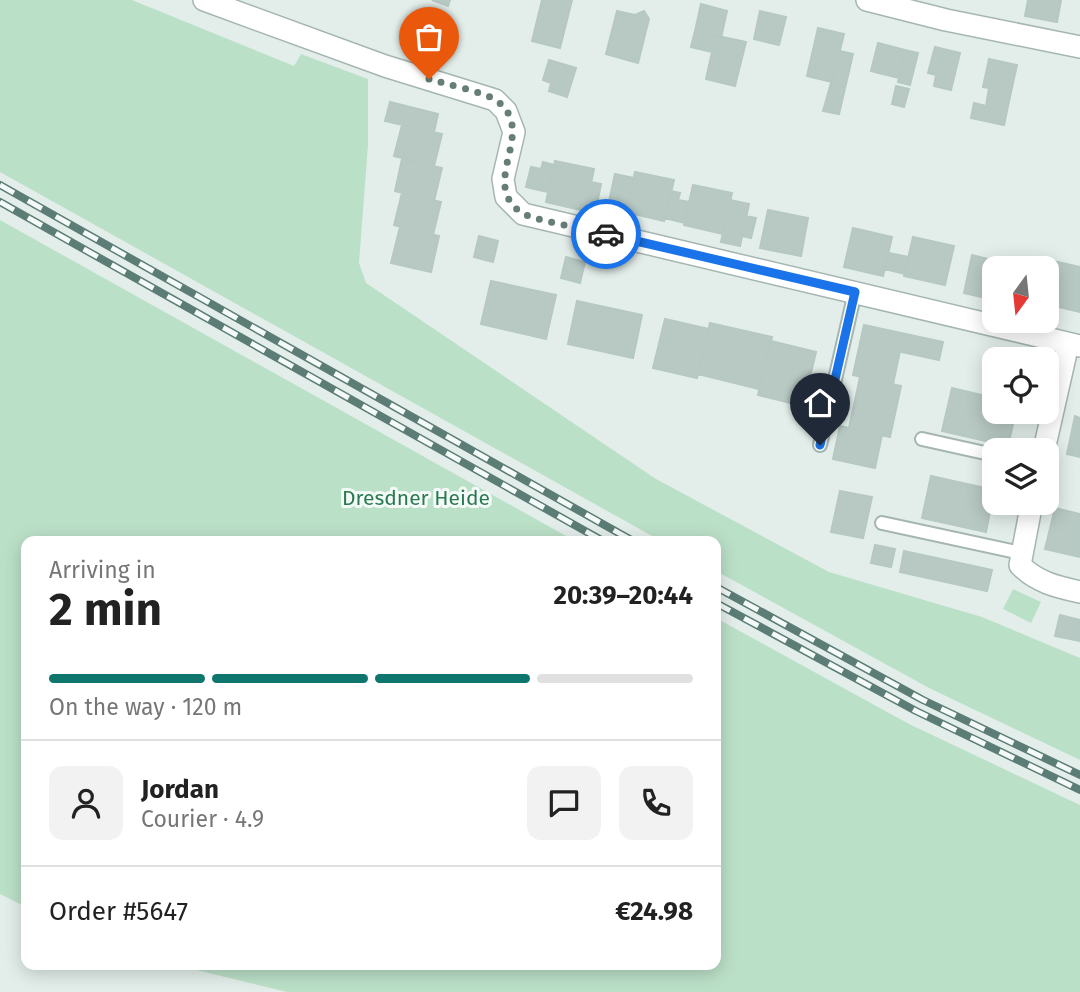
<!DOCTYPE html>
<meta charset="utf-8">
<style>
:root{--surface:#fff;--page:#f2f2f2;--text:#222;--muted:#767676;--line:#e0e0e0;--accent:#0f766e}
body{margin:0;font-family:"Fira Sans",sans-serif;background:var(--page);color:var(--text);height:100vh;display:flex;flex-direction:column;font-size:26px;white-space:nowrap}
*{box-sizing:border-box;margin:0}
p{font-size:23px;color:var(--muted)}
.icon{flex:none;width:38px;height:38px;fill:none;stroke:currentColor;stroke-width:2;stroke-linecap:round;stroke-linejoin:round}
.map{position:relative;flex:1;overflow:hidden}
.drawer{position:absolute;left:21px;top:536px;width:700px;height:434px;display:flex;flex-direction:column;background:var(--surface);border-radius:14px;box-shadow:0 4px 18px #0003}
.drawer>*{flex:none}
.needle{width:46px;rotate:195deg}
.buttons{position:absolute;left:982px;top:256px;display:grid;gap:14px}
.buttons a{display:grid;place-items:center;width:77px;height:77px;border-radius:14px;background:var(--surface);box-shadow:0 4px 18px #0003;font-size:35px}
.pin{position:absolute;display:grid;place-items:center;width:60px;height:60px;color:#fff;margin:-72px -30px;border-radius:50% 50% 50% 0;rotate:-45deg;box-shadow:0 0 7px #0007}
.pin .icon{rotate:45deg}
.courier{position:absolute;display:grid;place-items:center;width:70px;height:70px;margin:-35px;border:5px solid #1a73e8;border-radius:50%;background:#fff;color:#222;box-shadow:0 2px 9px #0007}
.headline em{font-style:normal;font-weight:700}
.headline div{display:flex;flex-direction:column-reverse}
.headline{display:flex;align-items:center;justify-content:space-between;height:119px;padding:0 28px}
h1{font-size:46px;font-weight:700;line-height:52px}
.bar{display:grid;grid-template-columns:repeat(4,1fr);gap:10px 7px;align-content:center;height:84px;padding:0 28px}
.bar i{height:9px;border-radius:5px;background:var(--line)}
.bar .current{background:var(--accent)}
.bar p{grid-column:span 4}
.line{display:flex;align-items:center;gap:18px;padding:0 28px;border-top:2px solid var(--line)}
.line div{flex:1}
.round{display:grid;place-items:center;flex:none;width:74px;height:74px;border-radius:14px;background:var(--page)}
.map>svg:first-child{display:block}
</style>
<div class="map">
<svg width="1080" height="992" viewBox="0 0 1080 992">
<rect width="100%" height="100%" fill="#e3eeea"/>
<!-- green -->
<path fill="#bbe0c8" d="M0,0H132L294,66L301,54L368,79V145L359,263L366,283L656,479L829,572L982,617L1080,658V760L929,688L716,571V541H661L0,172Z
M0,220L575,541H26V907L0,894Z
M1013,589L1041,602L1031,623L1003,609Z
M716,618L909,724L1080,805V992H287L172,964H716Z"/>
<!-- building -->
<path fill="#b8c9c3" stroke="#b5c8c2" stroke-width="2" d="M432,0H450L448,6Z
M542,0H572L560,48L532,41Z
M1028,0H1061L1057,22L1025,16Z
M701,4L727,11L721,38L695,31Z
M617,11L635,15L644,11L649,19L638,63L606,54Z
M760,11L786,17L779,45L754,39Z
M818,28L844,34L832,82L807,76Z
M695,31L746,42L735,86L706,79L712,52L691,47Z
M878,43L905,50L899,78L871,71Z
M935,47L960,53L951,90L934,86L936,75L928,73Z
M905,50L918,53L910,85L898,82Z
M840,51L853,54L839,114L823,111Z
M989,59L1017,65L1011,92L983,87Z
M549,60L576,68L567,97L549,91L551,83L543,80Z
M896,86L909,89L904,107L892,104Z
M989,88L1011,92L1004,125L971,118L974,103L986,106Z
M390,102L438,114L434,132L385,121Z
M402,125L442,134L434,166L394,156Z
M402,159L442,168L434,201L395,191Z
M555,161L594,169L585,211L546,202Z
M543,162L554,165L548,192L526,187L531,167L541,169Z
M635,172L674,180L664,221L626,212Z
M615,174L634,178L624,219L606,215Z
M591,182L601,184L597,204L587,202Z
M693,185L732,193L723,234L684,225Z
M671,191L680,193L678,200L690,202L685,223L665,218Z
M402,193L441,202L433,235L394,225Z
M730,200L749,204L740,246L721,242Z
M768,210L808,218L801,256L760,248Z
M746,216L756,218L751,238L742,236Z
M400,227L439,236L431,272L391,263Z
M853,228L892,237L883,276L844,267Z
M479,236L498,241L493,262L474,257Z
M913,237L954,246L945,285L904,276Z
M889,253L909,257L905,274L885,269Z
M972,255L1015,266V268H994V300L964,293Z
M566,257L585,262L580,283L561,278Z
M1049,260L1080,267V312L1046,304V271Z
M491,281L556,295L546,339L481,324Z
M577,301L642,315L633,358L568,344Z
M665,319L709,329L697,378L653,368Z
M710,323L772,337L759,389L698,374Z
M864,325L943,342L939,360L860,343Z
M771,341L816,352L803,406L758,395Z
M860,343L900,351L893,384L853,375Z
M860,377L901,386L890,437L849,428Z
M952,388L994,398V411H1016L1008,446L942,431Z
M1075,416L1080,418V457L1067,454Z
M840,426L882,435L875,468L833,459Z
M931,476L994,490L986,532L922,518Z
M840,491L872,497L863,538L831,532Z
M1055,508L1080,514V557L1045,549Z
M875,545L895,549L891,567L871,563Z
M904,551L992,570L987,591L900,572Z
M1060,615L1080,620V641L1055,636Z"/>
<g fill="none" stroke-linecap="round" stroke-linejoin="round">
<!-- lane casing -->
<g stroke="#a5b6b2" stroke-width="16">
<path id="lane" d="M922,439L994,455
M820,445L855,292
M882,523L1021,553"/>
</g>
<!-- street casing -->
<g stroke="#a5b6b2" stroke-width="24">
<path id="street" d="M204,0L385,66L495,100L506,111L514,132L503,179L506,197L523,214L1080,346
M867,0L946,20L1080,47
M1044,450L1068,344
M1032,502L1020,565C1036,582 1057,587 1080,592"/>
</g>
<!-- lane -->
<use href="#lane" stroke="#fff" stroke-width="12"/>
<!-- street -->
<use href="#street" stroke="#fff" stroke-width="21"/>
<!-- rail casing -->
<g stroke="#5c7c76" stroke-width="8">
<path id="rail" d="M0,185L633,541
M0,202L603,541
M716,587L923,700L1080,775
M716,603L916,711L1080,790"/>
</g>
<!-- rail -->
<use href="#rail" stroke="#f4faf8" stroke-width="5" stroke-dasharray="16" stroke-linecap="butt"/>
</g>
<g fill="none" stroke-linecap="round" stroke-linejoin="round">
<!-- done -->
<path stroke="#667d78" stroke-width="7" stroke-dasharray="0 12.6" d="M429,79C445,84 485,92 497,101C539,132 477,183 522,213C533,220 589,230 606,234"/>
<!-- route -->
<path stroke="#1a73e8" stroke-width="9" d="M606,234L855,292L820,445"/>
</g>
<g text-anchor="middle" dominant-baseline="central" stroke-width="6" stroke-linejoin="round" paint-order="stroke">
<!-- park labels -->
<g font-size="21" fill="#2a7a4f" stroke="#f4faf8">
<text x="416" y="498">Dresdner Heide</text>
</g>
</g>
</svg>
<div class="buttons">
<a><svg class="needle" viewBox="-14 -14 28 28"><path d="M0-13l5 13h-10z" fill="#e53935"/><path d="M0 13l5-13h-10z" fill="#767676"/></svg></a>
<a><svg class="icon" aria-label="locate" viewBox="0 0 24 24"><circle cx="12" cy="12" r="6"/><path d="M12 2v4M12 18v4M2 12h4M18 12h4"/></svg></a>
<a><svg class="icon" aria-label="layers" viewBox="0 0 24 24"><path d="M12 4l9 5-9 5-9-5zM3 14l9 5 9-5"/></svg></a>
</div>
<div class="pin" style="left:429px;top:79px;background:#ea580c"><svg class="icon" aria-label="bag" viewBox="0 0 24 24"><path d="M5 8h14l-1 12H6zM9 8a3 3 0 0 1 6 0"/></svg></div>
<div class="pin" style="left:820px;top:445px;background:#1f2937"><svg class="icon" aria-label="home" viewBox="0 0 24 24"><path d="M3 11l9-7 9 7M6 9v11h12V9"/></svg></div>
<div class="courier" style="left:606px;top:234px"><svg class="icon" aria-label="car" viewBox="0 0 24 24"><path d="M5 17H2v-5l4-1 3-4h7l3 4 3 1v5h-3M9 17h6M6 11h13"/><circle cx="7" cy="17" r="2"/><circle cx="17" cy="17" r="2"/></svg></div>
<section class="drawer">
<div class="headline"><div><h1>2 min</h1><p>Arriving in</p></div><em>20:39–20:44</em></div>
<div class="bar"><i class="current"></i><i class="current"></i><i class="current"></i><i></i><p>On the way · 120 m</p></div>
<div class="line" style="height:126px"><a class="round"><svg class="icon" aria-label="person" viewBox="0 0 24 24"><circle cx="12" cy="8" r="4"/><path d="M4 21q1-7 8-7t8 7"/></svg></a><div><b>Jordan</b><p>Courier · 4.9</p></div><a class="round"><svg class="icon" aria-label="chat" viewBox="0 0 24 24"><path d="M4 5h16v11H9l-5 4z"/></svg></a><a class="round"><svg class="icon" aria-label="phone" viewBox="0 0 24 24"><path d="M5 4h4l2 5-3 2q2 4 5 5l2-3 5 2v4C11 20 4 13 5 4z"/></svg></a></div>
<div class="line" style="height:91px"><div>Order #5647</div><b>€24.98</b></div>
</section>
</div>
